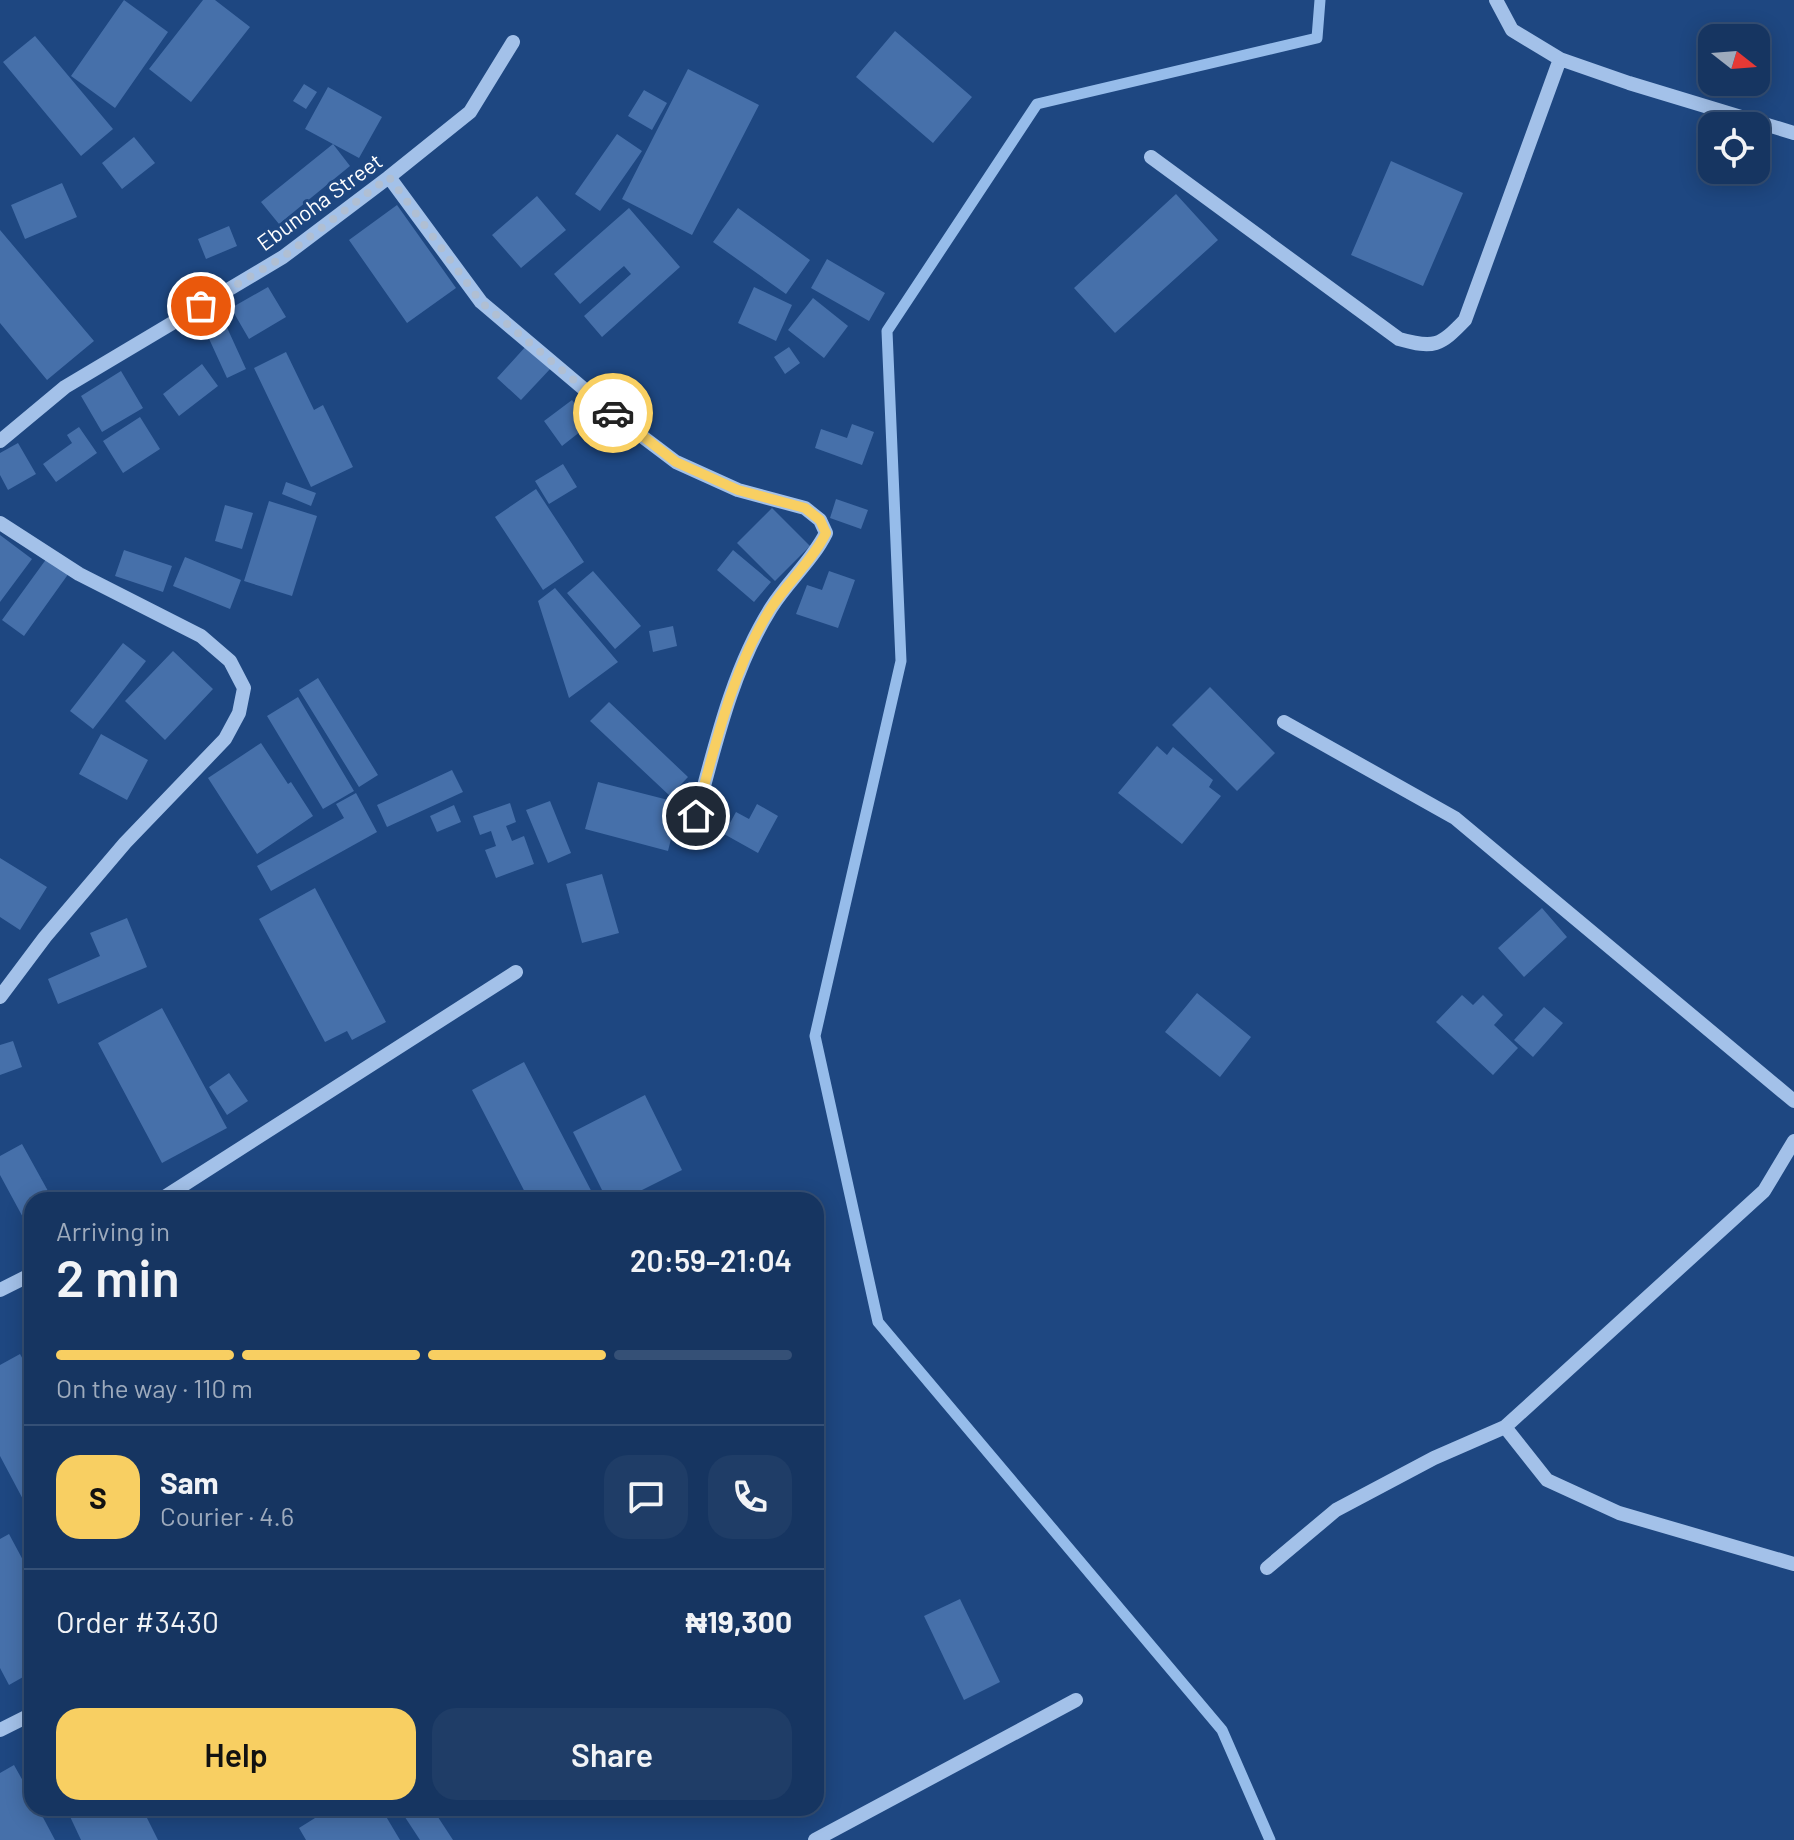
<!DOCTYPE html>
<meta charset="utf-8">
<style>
:root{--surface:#163561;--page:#1f3d67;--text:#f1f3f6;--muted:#9eabbd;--line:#355076;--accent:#f8cf62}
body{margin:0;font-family:Barlow,sans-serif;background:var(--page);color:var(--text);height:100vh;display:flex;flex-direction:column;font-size:30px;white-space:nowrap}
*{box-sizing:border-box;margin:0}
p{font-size:26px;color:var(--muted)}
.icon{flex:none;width:44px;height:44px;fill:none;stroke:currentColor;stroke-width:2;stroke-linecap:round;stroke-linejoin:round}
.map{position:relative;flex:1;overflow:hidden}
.side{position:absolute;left:24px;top:1192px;width:800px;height:624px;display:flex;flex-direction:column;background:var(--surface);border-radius:24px;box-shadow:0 4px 20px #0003,0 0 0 2px var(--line)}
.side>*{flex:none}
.needle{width:52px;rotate:107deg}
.controls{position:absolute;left:1698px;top:24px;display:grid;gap:16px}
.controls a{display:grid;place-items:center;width:72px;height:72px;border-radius:16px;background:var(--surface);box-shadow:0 4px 20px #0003,0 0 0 2px var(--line);font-size:40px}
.pin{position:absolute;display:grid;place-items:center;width:68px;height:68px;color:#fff;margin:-34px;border:4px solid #fff;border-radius:50%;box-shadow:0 2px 8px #0007}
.courier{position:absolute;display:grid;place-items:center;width:80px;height:80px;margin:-40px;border:6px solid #f8cf62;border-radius:50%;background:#fff;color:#222;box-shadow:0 2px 10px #0007}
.summary em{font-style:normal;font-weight:600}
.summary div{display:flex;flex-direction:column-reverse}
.summary{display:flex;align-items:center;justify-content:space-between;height:136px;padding:0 32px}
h1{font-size:52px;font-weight:600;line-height:60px}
.bar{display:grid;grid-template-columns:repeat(4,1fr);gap:12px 8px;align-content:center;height:96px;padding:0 32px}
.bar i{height:10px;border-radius:6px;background:var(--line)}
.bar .on{background:var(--accent)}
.bar p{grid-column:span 4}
.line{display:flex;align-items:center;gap:20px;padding:0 32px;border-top:2px solid var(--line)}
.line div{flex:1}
.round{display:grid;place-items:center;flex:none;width:84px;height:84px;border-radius:24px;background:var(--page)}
.action{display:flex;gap:16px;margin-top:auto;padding:16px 32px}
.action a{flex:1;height:92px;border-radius:24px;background:var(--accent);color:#111;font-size:32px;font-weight:600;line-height:92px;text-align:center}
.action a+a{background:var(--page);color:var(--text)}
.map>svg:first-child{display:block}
</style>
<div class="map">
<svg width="1794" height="1840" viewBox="0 0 1794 1840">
<rect width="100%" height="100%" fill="#1e4781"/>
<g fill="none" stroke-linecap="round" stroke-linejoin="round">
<!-- stream -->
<path stroke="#96bcea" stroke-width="11" d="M1270,1840L1222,1730L878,1322L815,1036L901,661L887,331L1037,104L1317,38L1320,0"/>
</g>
<!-- building -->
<path fill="#4670aa" d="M124,0L168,32L115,108L71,76Z
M203,0H215L250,27L191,102L149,69Z
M895,31L972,97L933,143L856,77Z
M35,36L113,129L81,156L3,62Z
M688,69L759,105L692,235L622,199Z
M304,84L317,92L306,109L293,101Z
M328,87L382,117L359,158L305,129Z
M644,90L667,103L652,130L628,116Z
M617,134L642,151L600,211L575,194Z
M134,137L155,163L122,189L102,163Z
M333,144L350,166L279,224L261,202Z
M1391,161L1463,193L1423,286L1351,255Z
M62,183L77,217L25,239L11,205Z
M1176,194L1218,240L1115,333L1074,288Z
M537,196L566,230L521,268L492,235Z
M397,205L456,288L407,323L349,240Z
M629,208L680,267L602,337L584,316L631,274L624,266L580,304L554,274Z
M738,208L810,260L786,294L713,242Z
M229,226L237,246L206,259L198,239Z
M0,230L94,341L47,380L0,323Z
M827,259L885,293L869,321L811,288Z
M268,287L286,317L249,339L231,308Z
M754,287L792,305L776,341L738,323Z
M813,298L848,326L824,358L788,330Z
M224,321L246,369L227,378L205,330Z
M527,345L551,368L521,400L497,378Z
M789,347L800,363L785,374L774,357Z
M286,352L314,410L323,405L353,467L311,487L254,368Z
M202,364L218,386L179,416L163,394Z
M121,371L143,408L102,432L81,396Z
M572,400L590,424L562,446L544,421Z
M140,417L160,449L123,473L103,441Z
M852,424L874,432L862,465L815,448L821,429L847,438Z
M79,427L97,453L56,482L43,464L72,443L67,435Z
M18,443L36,474L8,490L0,475V453Z
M563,464L577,487L549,504L535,481Z
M286,482L316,493L311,506L282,494Z
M536,489L584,562L543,590L495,517Z
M836,499L868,510L861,529L830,518Z
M269,501L317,516L292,596L244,581Z
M225,505L253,513L242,549L215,541Z
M772,508L810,546L775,581L737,543Z
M0,535L32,559L0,602Z
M124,550L172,566L163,592L115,576Z
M733,550L771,582L754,602L717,570Z
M185,557L241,580L230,609L173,586Z
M47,558L69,573L24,636L2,620Z
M593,571L641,626L615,649L567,593Z
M829,571L855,580L838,628L796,614L807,585L822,590Z
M555,588L618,662L569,698L538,601Z
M673,626L677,646L653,652L649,631Z
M123,643L146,661L93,729L70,711Z
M173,651L213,689L165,740L125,701Z
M318,678L378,775L359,787L299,690Z
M1210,687L1275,753L1237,791L1172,725Z
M298,697L354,791L323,809L267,716Z
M609,702L688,777L670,796L590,721Z
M101,734L148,760L127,800L79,774Z
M261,743L288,784L291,782L313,816L257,854L208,778Z
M1157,746L1167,755L1173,747L1213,780L1209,787L1221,796L1182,844L1118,793Z
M452,770L463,792L387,827L377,805Z
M598,782L680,803L668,851L585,829Z
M356,793L377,832L271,891L257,866L344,818L336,804Z
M550,801L571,853L548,863L526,810Z
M510,803L516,822L506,826L512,841L524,836L534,864L496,878L485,850L496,846L491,831L480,835L473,816Z
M757,804L778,816L758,853L724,834L736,812L749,819Z
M454,805L461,822L437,832L430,816Z
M0,858L47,887L20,930L0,917Z
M602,874L619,933L582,943L566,884Z
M315,888L386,1022L352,1040L347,1031L325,1042L259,919Z
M1542,908L1567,937L1524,977L1498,948Z
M127,918L147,967L58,1004L48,979L100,956L90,933Z
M1197,993L1251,1037L1220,1077L1165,1032Z
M1462,995L1473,1005L1483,995L1503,1015L1494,1025L1518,1048L1493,1075L1436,1022Z
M1544,1007L1563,1023L1533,1057L1514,1040Z
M162,1008L227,1128L162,1163L98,1043Z
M13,1041L22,1067L0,1075V1045Z
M524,1062L596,1200H529L472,1090Z
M229,1073L248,1101L227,1115L209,1087Z
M645,1095L682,1170L622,1200H607L573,1132Z
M22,1144L53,1200H32V1234L0,1175V1156Z
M20,1354L32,1376V1502L26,1505L0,1456V1365Z
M9,1534L32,1577V1672L9,1685L0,1668V1539Z
M960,1599L1000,1682L964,1700L924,1616Z
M14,1765L32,1797V1808H38L55,1840H0V1773Z
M66,1808H154L144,1812L158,1840H81Z
M331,1808H381L400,1840H306L299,1828Z
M399,1808H432L453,1840H420Z"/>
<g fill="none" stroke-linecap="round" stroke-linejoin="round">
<!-- minor -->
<path stroke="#a3c1e9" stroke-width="14" d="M1496,0L1512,30L1560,59L1629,83L1794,133
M1151,157L1399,339C1434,349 1440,346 1465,320L1560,59
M389,177L481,302L623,422L676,462L738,490L805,508L820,520L826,533C812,561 788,581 771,608C732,670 715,746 696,816
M0,441L65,387L283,257L389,177L470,112L513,42
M0,523L79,574L201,636L230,661L244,688L239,713L225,739L125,843L45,937L0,997
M1284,722L1455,818L1794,1101
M160,1200L516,972
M0,1290L32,1274
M1505,1427L1547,1480L1619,1513L1794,1564
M1267,1568L1336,1510L1434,1458L1505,1427L1764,1191L1794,1141
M0,1730L32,1714
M815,1840L1076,1700"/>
</g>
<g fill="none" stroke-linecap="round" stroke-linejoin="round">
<!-- done -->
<path stroke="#b0bfd3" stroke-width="8" stroke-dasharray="0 14.4" d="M201,306L283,257L389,177L481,302L613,413"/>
<!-- route -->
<path stroke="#f8cf62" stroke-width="10" d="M613,413L676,462L738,490L805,508L820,520L826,533C812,561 788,582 771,608C732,670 715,746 696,816"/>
</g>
<g text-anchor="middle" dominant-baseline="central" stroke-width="6" stroke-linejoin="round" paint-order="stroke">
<!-- street labels -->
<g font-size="22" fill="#fff" stroke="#1e4781">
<text transform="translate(319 201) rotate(-36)">Ebunoha Street</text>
</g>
</g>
</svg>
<div class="controls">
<a><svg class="needle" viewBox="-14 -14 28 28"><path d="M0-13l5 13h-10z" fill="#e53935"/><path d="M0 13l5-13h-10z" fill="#9eabbd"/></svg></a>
<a><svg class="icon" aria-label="locate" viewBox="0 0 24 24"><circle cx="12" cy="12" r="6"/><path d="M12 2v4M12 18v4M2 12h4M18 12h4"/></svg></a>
</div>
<div class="pin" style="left:201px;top:306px;background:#ea580c"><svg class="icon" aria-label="bag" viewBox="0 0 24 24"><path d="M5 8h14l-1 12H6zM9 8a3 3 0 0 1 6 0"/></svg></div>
<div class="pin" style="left:696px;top:816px;background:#1f2937"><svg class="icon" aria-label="home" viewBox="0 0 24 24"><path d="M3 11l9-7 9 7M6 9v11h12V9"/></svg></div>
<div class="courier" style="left:613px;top:413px"><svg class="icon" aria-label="car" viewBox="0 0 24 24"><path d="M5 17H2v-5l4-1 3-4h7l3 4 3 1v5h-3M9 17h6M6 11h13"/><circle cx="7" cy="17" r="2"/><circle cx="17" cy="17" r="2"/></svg></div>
<section class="side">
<div class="summary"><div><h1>2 min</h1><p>Arriving in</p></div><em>20:59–21:04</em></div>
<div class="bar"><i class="on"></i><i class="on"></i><i class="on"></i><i></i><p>On the way · 110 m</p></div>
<div class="line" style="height:144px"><b class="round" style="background:var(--accent);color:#111">S</b><div><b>Sam</b><p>Courier · 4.6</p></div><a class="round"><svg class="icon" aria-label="chat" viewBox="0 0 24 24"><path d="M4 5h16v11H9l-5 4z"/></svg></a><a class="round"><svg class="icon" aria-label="phone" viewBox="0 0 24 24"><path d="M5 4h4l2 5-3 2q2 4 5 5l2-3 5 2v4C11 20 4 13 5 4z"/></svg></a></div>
<div class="line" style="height:104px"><div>Order #3430</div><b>₦19,300</b></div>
<div class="action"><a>Help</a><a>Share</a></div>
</section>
</div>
